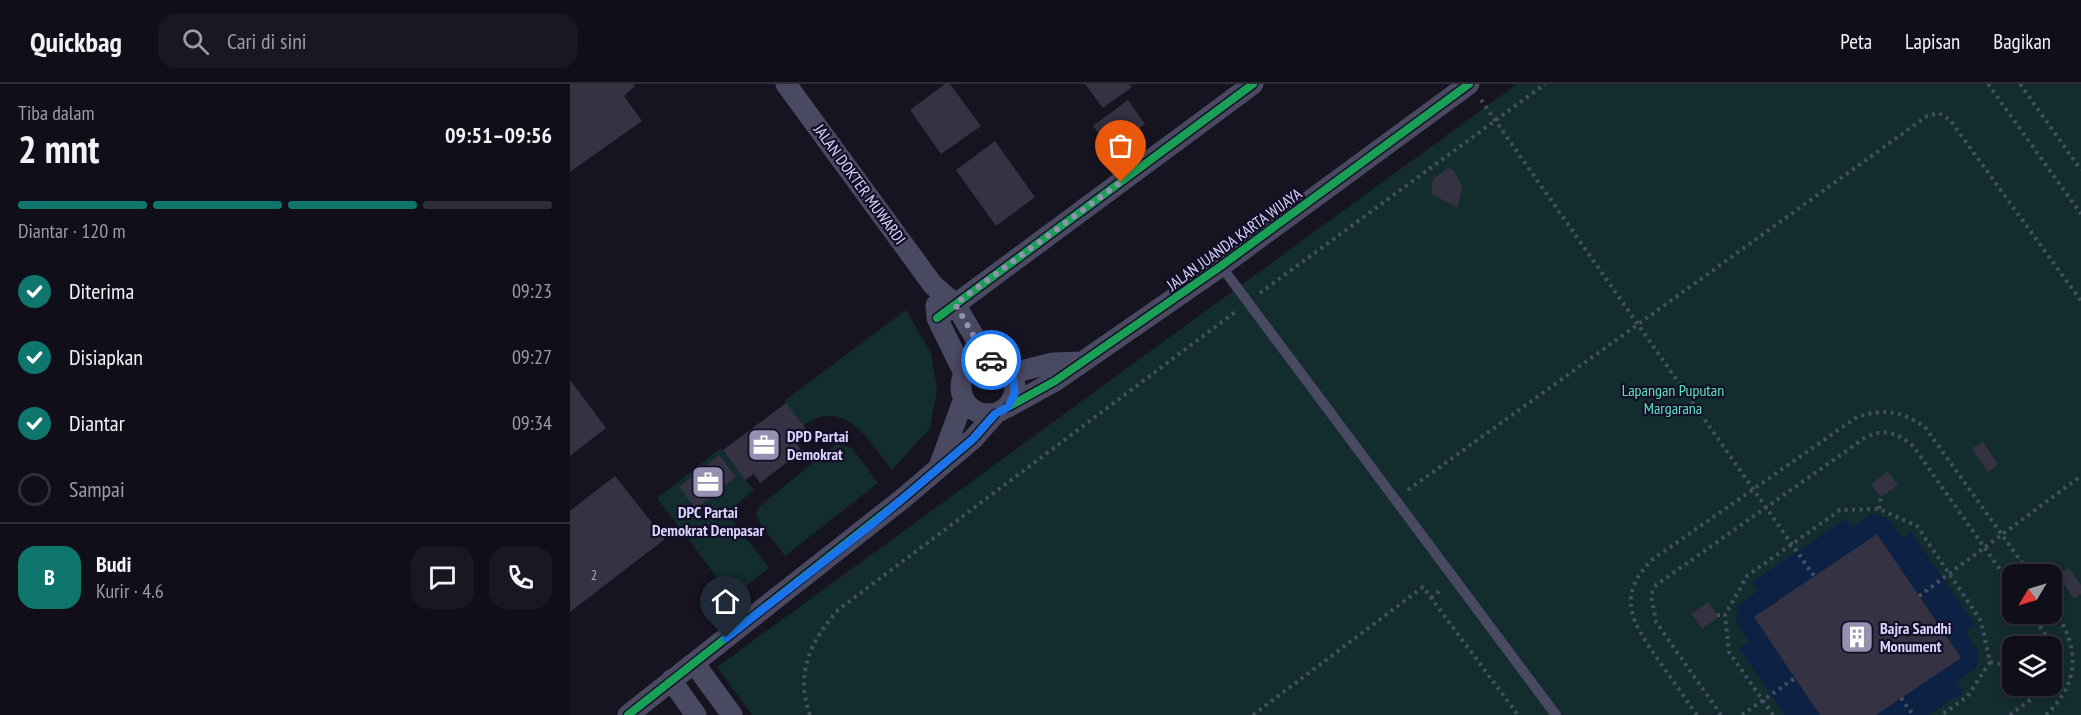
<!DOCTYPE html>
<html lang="id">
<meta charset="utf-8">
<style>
:root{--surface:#100f19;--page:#191822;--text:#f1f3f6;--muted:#9c9ca2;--line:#302f38;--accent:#0f766e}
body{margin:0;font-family:"PT Sans Narrow",sans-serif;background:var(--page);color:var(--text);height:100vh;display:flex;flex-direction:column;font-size:22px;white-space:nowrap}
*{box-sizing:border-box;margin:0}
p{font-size:20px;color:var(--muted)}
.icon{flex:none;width:33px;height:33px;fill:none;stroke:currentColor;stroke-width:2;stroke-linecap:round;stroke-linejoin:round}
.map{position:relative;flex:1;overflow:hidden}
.sheet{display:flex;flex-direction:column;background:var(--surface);width:570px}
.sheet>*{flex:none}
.needle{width:39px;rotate:232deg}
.fabs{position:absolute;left:1432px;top:480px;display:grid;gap:12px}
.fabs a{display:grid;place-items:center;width:60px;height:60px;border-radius:12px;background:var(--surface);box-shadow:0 3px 9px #0003,0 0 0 2px var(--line);font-size:30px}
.pin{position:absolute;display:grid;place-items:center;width:51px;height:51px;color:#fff;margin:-62px -26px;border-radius:50% 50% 50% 0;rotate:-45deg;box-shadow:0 0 6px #0007}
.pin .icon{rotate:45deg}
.courier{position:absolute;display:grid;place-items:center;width:60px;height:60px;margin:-30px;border:4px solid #1a73e8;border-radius:50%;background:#fff;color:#222;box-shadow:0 2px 8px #0007}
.summary em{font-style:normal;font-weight:600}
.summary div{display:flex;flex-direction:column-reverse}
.summary{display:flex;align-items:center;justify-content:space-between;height:102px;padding:0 18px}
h1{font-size:39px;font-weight:600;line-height:45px}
.bar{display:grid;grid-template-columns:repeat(4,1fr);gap:9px 6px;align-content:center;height:72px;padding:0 18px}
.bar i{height:8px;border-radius:4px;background:var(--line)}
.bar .selected{background:var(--accent)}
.bar p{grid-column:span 4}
.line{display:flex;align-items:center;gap:15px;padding:0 18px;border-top:2px solid var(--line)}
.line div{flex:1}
.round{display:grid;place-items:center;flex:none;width:63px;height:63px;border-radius:18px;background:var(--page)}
ol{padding:0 18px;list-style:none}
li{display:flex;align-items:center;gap:18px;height:66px}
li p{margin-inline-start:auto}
li .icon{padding:6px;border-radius:50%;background:var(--accent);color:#fff;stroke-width:4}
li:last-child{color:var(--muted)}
li i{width:33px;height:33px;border:3px solid var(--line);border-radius:50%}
header{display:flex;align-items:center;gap:36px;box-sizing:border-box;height:84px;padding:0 30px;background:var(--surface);border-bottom:2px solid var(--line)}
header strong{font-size:28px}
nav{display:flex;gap:33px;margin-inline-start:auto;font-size:21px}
.search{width:420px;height:54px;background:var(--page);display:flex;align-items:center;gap:15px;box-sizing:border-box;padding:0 21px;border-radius:18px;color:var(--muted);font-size:22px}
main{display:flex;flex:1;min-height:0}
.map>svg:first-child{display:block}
</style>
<header>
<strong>Quickbag</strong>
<div class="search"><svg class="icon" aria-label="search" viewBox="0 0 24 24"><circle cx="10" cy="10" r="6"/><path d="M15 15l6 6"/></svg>Cari di sini</div>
<nav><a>Peta</a><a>Lapisan</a><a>Bagikan</a></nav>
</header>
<main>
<section class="sheet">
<div class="summary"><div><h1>2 mnt</h1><p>Tiba dalam</p></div><em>09:51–09:56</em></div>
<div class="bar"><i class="selected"></i><i class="selected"></i><i class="selected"></i><i></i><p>Diantar · 120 m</p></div>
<ol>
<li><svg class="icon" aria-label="check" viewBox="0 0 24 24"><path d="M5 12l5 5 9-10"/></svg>Diterima<p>09:23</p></li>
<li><svg class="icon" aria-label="check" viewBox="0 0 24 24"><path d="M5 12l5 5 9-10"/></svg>Disiapkan<p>09:27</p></li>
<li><svg class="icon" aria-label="check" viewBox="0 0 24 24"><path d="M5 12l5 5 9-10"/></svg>Diantar<p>09:34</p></li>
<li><i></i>Sampai</li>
</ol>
<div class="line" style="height:108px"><b class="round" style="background:var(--accent);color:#fff">B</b><div><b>Budi</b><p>Kurir · 4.6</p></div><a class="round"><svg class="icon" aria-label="chat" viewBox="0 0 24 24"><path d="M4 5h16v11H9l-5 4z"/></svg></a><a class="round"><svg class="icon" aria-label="phone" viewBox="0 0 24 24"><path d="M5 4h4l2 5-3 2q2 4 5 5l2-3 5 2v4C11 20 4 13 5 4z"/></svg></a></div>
</section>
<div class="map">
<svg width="1511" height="631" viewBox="0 0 1511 631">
<rect width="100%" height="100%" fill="#161421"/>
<!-- green -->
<path fill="#132c2d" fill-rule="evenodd" d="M947,0H1511V631H182L147,583ZM1443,490H1482V530H1443ZM1443,562H1482V602H1443Z
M336,226L361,269L367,306L360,344L322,386C299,357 275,312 233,342L214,317Z
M266,360L282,364L308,399L215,472L190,440L186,429L190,422Z
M151,364L184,406L165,422L161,434L199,484L162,513L87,414Z"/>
<!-- water -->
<path fill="#0d2144" d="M1302,430L1318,434L1332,454L1341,448L1405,541L1395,548L1409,568L1406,584L1386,598L1393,608L1359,631H1306L1391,573L1307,450L1184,533L1250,631H1215L1169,564L1179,558L1166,538L1168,521L1188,507L1182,498L1276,435L1282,444Z"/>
<!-- building -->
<path fill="#343243" d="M0,0H63L65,2L54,12L72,37L0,88Z
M375,0H380L411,42L371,70L340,26Z
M515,0H559L562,3L533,24Z
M558,16L575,40L540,65L523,42Z
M425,57L465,113L426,142L386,86Z
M878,84L884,87L892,102L888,124L861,110L863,95Z
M0,296L36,344L0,372Z
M216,319L237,346L224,356L232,367L190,399L184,390L175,396L153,366Z
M1413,357L1428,381L1418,388L1402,365Z
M149,371L166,393L126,425L109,403Z
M1318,387L1328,401L1311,413L1301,400Z
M45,392L95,455L0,528V427Z
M1307,450L1391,574L1306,631H1250L1184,533Z
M1499,484L1511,501V510L1504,515L1488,491Z
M1138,518L1149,533L1132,545L1121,530Z
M1443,570V591L1439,594L1430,580Z"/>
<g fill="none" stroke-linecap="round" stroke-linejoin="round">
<!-- path -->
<path stroke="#44505f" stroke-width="4" stroke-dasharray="3 4.5" stroke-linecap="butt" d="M1418,0L1511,130
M1450,0L1511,86
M911,16L1244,492
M690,209L975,0
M838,406L1357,32L1369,29L1380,36L1511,217
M1309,425L1311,413
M1349,512L1511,392
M861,514L872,505
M1461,530C1475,550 1493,570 1482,596
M1147,531H1155
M1420,578L1430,580
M1331,614L1343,631
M240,631C225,589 240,558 268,526L665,228
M683,631L853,503L948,631
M1127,631C1114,613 1102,595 1089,577C1063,539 1044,513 1083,475L1287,333C1314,324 1331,327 1355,343L1460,490
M1151,631L1086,538L1081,511L1086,501L1296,353C1315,344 1327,349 1343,362L1443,504
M1172,631L1225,594
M1203,631L1159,568L1155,531L1177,492L1270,426L1309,425L1347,442L1411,537L1420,578L1397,613L1371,631
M1440,631L1479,602
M1476,631C1511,597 1510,563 1482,522"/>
<!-- service -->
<path stroke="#4a4962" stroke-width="10" d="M651,182L986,631"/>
<!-- minor -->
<path stroke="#4a4962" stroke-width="21" d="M216,0L363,201L385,220L418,276
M366,221L367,234L394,289
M367,234L683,0
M391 303a27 27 0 1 1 54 0a27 27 0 1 1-54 0Z
M442,289L483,279L510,278
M438,323L485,297L651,182L899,0
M369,383L393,317
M124,579L162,631
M101,596L126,631
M58,631L331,416L403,355L425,330"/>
<!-- cycleway casing -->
<g stroke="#130f26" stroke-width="11">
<path id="cycleway" d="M367,234L683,0
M438,323L485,297L651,182L899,0
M58,631L331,416L403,355L425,330"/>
</g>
<!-- cycleway -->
<use href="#cycleway" stroke="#1a9f57" stroke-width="8"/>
</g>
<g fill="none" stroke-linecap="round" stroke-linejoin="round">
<!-- done -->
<path stroke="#9591b1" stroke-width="6" stroke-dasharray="0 10.8" d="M421,276H418L385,220L551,98"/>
<!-- route -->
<path stroke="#1a73e8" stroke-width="8" d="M156,554L305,438L403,355L425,330L438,323L445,309L442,290L435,282L421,276"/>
</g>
<!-- icons -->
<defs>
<g id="office-square" transform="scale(1.725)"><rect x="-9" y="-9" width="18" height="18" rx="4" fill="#9591b1" stroke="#130f26"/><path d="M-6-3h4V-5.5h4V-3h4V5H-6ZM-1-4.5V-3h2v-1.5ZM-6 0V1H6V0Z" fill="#fff"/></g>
<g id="building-square" transform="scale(1.725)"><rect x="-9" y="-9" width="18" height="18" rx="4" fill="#9591b1" stroke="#130f26"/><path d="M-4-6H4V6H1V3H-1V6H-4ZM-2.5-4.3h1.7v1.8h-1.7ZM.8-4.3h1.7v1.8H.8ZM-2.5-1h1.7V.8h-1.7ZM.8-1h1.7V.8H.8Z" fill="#fff"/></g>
</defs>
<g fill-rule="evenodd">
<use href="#office-square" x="194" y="361"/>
<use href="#office-square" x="138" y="398"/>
<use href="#building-square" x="1287" y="553"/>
</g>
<g text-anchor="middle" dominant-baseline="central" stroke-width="4.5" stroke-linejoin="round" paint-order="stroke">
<!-- number labels -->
<g font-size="14" fill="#b0acd0">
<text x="24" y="491">2</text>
</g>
<!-- street labels -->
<g font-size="16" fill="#d9d4ff" stroke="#130f26">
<text transform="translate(290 100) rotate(54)">JALAN DOKTER MUWARDI</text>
<text transform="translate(664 155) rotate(-36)">JALAN JUANDA KARTA WIJAYA</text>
</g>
<!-- park labels -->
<g font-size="16" fill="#5fe0c0" stroke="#130f26">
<text x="1103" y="306">Lapangan Puputan<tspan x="1103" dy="18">Margarana</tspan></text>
</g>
<!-- poi labels -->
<g font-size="16" font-weight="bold" fill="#d9d4ff" stroke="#130f26" text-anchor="start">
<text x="217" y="352">DPD Partai<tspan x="217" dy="18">Demokrat</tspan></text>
<text x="138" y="428" text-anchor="middle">DPC Partai<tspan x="138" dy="18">Demokrat Denpasar</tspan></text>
<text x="1310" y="544">Bajra Sandhi<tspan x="1310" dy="18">Monument</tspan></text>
</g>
</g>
</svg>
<div class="fabs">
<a><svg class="needle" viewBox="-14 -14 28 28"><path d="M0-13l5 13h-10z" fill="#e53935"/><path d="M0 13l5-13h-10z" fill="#9c9ca2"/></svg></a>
<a><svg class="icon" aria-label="layers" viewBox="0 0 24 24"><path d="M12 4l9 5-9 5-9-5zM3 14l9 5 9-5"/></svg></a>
</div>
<div class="pin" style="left:551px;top:98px;background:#ea580c"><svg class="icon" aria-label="bag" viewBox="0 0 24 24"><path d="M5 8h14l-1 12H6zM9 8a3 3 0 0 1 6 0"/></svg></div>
<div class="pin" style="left:156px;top:554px;background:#1f2937"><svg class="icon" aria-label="home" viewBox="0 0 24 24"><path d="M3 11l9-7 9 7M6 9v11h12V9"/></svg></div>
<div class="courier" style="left:421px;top:276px"><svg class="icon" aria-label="car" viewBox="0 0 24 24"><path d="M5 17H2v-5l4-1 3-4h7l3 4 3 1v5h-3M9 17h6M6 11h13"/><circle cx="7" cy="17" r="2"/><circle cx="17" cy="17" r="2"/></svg></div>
</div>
</main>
